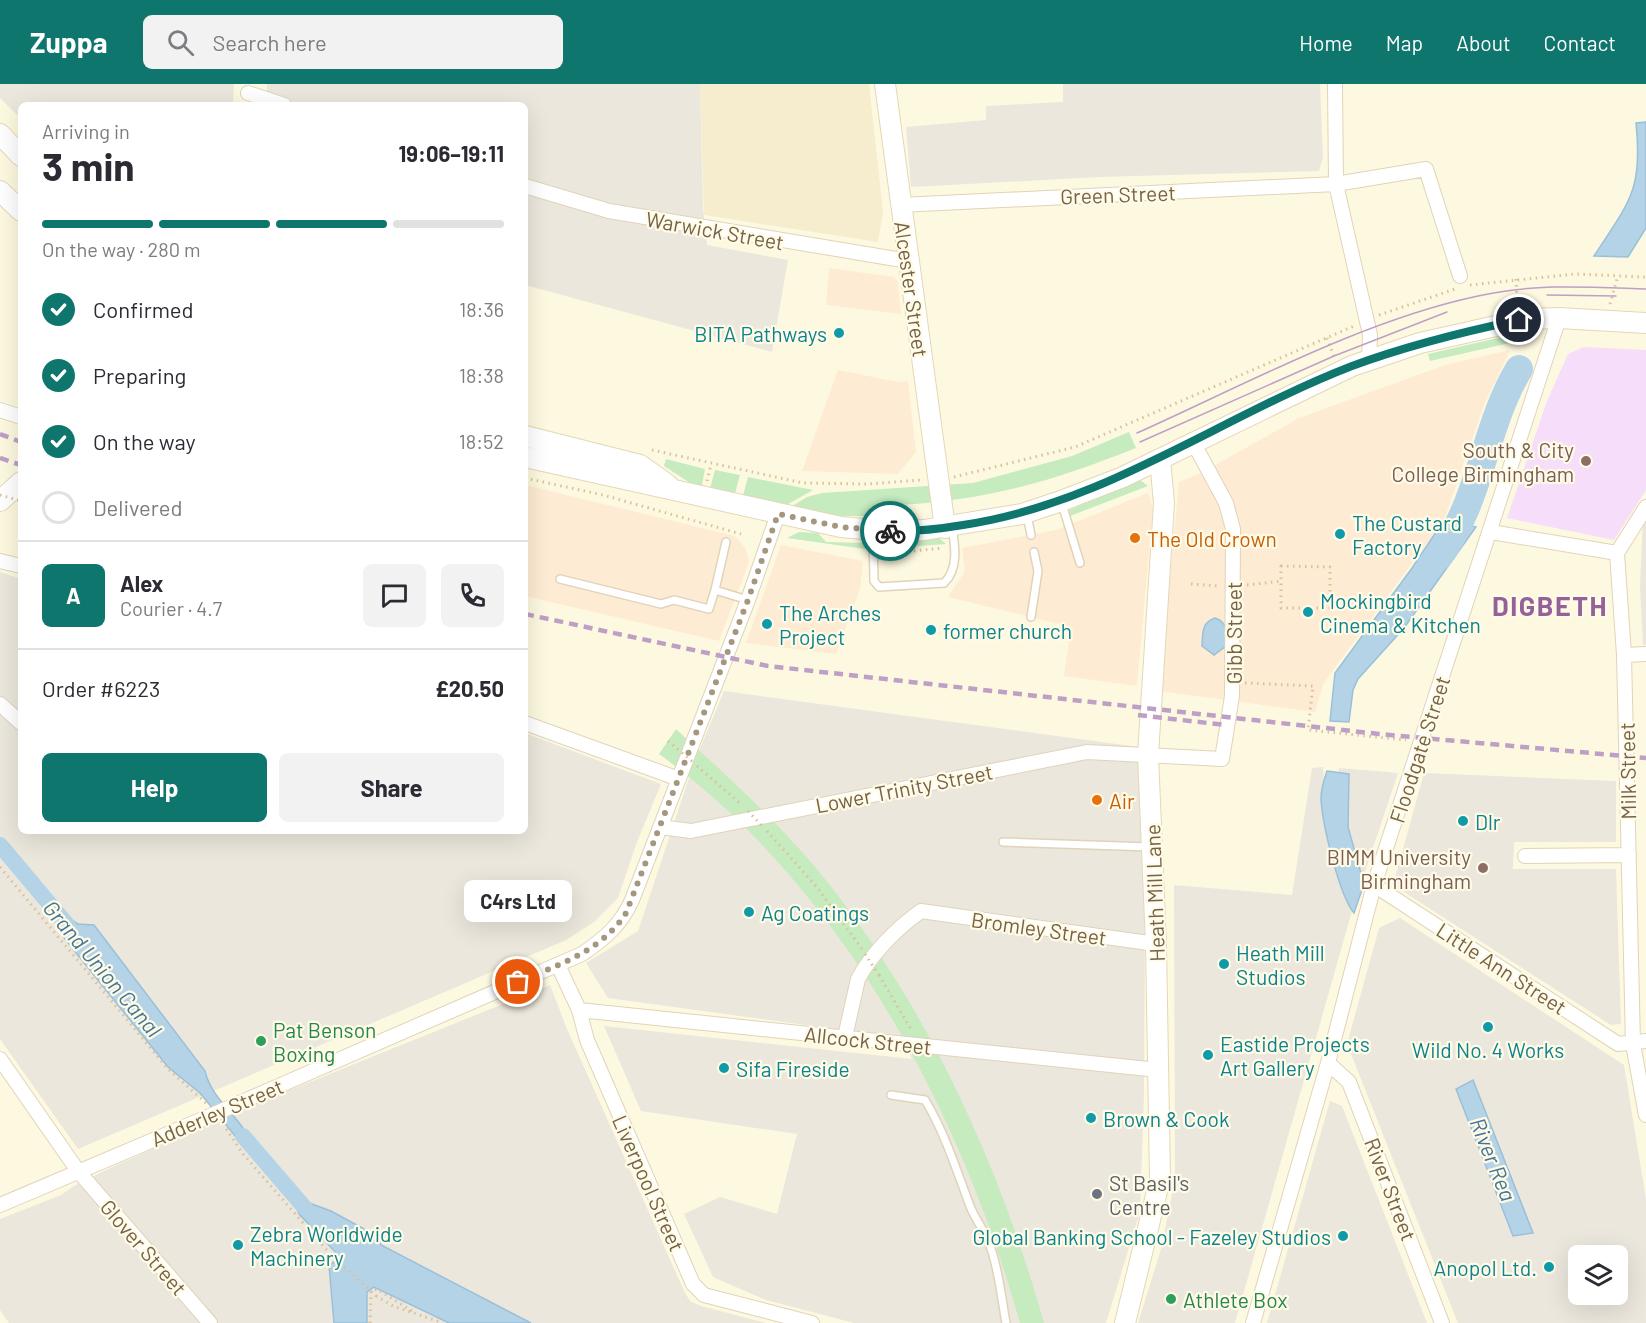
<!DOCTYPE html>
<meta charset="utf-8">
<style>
:root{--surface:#fff;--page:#f2f2f3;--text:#2b2b33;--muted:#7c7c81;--line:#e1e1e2;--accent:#0f766e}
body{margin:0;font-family:Barlow,sans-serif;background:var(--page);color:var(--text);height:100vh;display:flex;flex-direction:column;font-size:22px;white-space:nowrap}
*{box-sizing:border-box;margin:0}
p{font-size:20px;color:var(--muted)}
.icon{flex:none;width:33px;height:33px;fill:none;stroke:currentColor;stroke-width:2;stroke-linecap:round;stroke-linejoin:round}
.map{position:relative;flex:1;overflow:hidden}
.details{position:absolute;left:18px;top:18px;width:510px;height:732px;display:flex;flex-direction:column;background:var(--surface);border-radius:9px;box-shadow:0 6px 24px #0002}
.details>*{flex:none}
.fabs{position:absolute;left:1568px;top:1161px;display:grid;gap:12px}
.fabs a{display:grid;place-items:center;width:60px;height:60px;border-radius:9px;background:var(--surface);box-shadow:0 6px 24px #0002;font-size:30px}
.pin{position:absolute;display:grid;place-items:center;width:51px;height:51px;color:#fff;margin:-26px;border:3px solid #fff;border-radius:50%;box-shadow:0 2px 6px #0007}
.courier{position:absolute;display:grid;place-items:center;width:60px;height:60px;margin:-30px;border:4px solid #0f766e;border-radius:50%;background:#fff;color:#222;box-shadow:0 2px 8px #0007}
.bubble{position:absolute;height:42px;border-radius:9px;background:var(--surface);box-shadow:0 6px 24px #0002;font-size:20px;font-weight:700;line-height:42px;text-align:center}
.overview em{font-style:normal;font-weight:700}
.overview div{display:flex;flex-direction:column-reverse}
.overview{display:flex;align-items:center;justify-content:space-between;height:102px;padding:0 24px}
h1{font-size:39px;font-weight:700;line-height:45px}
.bar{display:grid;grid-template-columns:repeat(4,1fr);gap:9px 6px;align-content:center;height:72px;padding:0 24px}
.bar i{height:8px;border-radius:4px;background:var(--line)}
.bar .active{background:var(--accent)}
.bar p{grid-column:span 4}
.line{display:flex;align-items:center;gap:15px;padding:0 24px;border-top:2px solid var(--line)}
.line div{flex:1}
.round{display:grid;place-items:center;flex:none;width:63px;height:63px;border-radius:9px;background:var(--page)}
ol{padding:0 24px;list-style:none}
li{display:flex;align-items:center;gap:18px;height:66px}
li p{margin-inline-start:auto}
li .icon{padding:6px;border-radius:50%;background:var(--accent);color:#fff;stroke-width:4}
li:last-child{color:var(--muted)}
li i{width:33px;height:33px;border:3px solid var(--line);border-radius:50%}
.button{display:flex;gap:12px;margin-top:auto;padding:12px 24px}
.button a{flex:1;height:69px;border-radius:9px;background:var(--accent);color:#fff;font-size:24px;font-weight:700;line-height:69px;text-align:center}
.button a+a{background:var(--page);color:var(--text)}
header{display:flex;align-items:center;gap:36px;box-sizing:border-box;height:84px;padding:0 30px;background:var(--accent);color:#fff}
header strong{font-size:28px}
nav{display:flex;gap:33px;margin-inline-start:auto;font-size:21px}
.search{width:420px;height:54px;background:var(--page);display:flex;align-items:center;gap:15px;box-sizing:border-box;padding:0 21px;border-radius:9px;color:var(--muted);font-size:22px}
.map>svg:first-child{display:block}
</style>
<header>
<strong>Zuppa</strong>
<div class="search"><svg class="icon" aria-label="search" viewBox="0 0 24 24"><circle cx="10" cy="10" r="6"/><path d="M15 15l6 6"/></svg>Search here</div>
<nav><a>Home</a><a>Map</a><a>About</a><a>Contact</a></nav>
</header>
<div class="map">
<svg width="1646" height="1239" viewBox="0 0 1646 1239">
<rect width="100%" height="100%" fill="#fdf9e0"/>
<!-- residential -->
<path fill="#f5edce" d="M700,0H869L883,128L878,158L704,131Z"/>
<!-- commercial -->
<path fill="#feebd3" d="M829,184L894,193L898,198L901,230L826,221Z
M1510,266L1484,321L1444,436L1323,600L1315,628L1159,607L1179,398L1203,388L1299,334L1445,281Z
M838,286L898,298L908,297L916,368L898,390L802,387Z
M525,401L735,452L745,464L749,478L719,557L525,512Z
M1148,409L1153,424L1137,602L1064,592L1071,543L948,513L965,487L962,464L1056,446Z
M781,461L863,477L860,505L836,570L746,559Z"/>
<!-- industrial -->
<path fill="#ebe7dc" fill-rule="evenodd" d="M0,0H234L233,21H21V35L0,14Z
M267,0H700L703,124L707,161L788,176L772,268L525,201V21H267Z
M1063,0H1320L1323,73L1319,87L1098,93L911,103L906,43L986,36V22L1063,18Z
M1646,430V561H1643L1640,502L1643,434Z
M0,488L21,495V747H525V649L661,700L637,758L618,814L594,838L566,856L78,1065L0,955Z
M724,607L1139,663L1145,835L1144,1011L1140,1128L1106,1239H854L766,1216L713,1193L684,1130L720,1113L777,1130L797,1050L641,1027L604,942L912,975L900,954L608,914L586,879L638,847L694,679Z
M1323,683L1329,759L1352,827L1235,1239H1138L1161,1165L1175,1095L1174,801L1292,811L1312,684Z
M1339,684L1398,689L1361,800L1341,736L1338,705Z
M1424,689L1616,697V758H1514L1513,785H1616L1621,940L1611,941L1393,801Z
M1400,834L1624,981L1646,1115V1239H1458L1347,960L1379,844ZM1578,1172H1617V1210H1578Z
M550,901L567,945L685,1209L690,1217L701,1222L766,1239H9L0,1226V1135L61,1111L74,1102L112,1083L243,1025Z
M1330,1017L1342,1022L1427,1239H1267Z"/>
<!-- education -->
<path fill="#f6ddf9" d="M1584,263L1646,266V406L1614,456L1507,434L1547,317L1568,270Z"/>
<!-- green -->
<path fill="#c6ebbf" d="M1515,250L1514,258L1430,277L1428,270Z
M1129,348L1136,364C1053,397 989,416 899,421V432H842L789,424L807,413L822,409L973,399L1072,372Z
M666,375L705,385L701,406L664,382Z
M715,386L740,391L734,413L709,408Z
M748,393L813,406L783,423L742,415Z
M1140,396L1148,402L1070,432L1069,426Z
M799,448L818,449L826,458L865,459V465L787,454Z
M938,453L946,460L879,465L883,456Z
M676,645C729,694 784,743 829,800C930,929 1000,1082 1044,1239H1020C960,1025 842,803 659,670Z"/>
<!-- water -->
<path fill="#b4d3e7" stroke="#9ac0d9" stroke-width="1.5" d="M1646,38V144L1628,173L1594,172C1629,118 1643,107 1636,39Z
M1444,436L1476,443L1404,544L1358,595L1353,606L1349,638L1330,637L1335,589L1412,484Z
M1215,534C1229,539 1227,549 1226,562L1214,571L1202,562C1203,549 1201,539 1215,534Z
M1327,687L1349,690L1348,743L1364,800L1354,829C1339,811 1322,739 1321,714C1321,704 1324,696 1327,687Z
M55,826L78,840L94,841L205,987C212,1018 244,1034 253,1064L240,1058L200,1009L168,983L64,854Z
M1473,996L1533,1149L1513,1152L1456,1005Z
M290,1108L301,1116L331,1127L377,1152L381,1161L531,1239H449L374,1203L367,1208V1239H334L329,1181L341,1174L299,1130Z"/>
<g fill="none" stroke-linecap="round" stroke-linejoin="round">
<!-- canal -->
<path stroke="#b4d3e7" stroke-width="16" d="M0,761L69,843
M243,1052L305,1124"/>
<!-- river -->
<path stroke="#b4d3e7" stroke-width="28" d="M1439,472C1481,417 1484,343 1519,285"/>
<!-- lane casing -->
<g stroke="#dfd4b9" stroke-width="10">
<path id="lane" d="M1062,420L1080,479
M1027,431L1031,451
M873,449L874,497L879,503L944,499C959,485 955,461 952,443
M726,458L715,506L748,516
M560,495L661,520L674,516L709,525L715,506
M1031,533L1038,487L1034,468
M1003,758L1150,763
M891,1011L925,1016C945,1049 956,1085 970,1122C974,1133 982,1143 987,1154C998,1180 1001,1211 1006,1239"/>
</g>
<!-- street casing -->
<g stroke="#dfd4b9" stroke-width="16">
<path id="street" d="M1335,0L1336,100L1370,251L1369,277
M248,9L284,21
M525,102L609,127L908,177
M900,121L1336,100L1426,85L1460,192
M0,326L21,333
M1646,423L1617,469L1624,571L1633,960L1646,1031
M1491,448L1617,469
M0,477L21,482
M1624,571L1646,570
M0,620L21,639
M525,639L679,695
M660,743L691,747L1087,668L1222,675L1232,612L1233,445L1226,419L1193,358
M1525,772L1629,771
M1374,801L1618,960L1646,957
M558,881L579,926L587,956L693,1200L704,1211L812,1239
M579,926L1158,986
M845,953L858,895C872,869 897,844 921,827L1156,860
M0,975L78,1087L210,1239
M1328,979L1349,998L1442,1239
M244,1017L582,870C604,855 621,841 632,816L748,516L778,430
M0,1121L205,1034
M1253,1239L1328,979L1374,801L1559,234"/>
</g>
<!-- secondary casing -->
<g stroke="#e4d7b7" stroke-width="22">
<path id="secondary" d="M885,0L945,444
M0,50L21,72
M0,107L21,127
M525,352L640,381L668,401
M525,373L841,443L897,448L924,446L1022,430L1061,417L1123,393L1352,282L1420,259L1527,235L1559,234L1646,239
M0,417L21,398
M1125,1239L1160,1095L1156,860L1148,671L1164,419L1160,375"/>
</g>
<!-- path -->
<path stroke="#d8c19a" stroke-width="3" stroke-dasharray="1.5 4.5" stroke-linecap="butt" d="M1516,195L1517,219
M1470,201L1575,190L1646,193
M1610,220L1618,192
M1379,231L1455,205
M1327,254L1334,272
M652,366L803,399L868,400L921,396
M20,371H21
M954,393L1075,363L1354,242
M525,394L603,411L741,450
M707,397L711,381
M884,470L943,464
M1281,482L1330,483V524H1281Z
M1191,500L1219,502
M1247,501L1281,497
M1245,599L1313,602L1308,646L1406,656
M697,682L742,721
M767,747L816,802L862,865
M0,783L168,985L206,1019
M879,891L912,947
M223,1040L243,1070L331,1171
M376,1212L393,1222L443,1239
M370,1239L371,1207L377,1205L412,1227"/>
<!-- lane -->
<use href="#lane" stroke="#fff" stroke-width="7"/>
<!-- street -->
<use href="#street" stroke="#fff" stroke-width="14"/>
<!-- secondary -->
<use href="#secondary" stroke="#fff" stroke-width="20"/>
<!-- tram -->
<path stroke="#be9fc6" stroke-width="1.5" d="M1547,211L1616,212
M1137,349C1244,301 1364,236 1478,212C1536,199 1588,203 1646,205
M1140,358L1334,272L1447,228"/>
<!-- rail -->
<path stroke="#be9fc6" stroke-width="4.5" stroke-dasharray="9 6" stroke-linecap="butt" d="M0,350L21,358
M0,374L21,381
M525,530L768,582L1379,650L1646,674
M1138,631L1225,641"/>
<!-- street-bridge casing -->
<g stroke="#dfd4b9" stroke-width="16" stroke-linecap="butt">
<path id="street-bridge" d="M205,1034L244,1017"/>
</g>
<!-- path-bridge -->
<path stroke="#d8c19a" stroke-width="3" stroke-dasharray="1.5 4.5" stroke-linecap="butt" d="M0,411L21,417
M668,657L694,679
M748,727L763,743
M865,870L879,891
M331,1171L376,1212"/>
<!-- street-bridge -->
<use href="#street-bridge" stroke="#fff" stroke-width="14"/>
</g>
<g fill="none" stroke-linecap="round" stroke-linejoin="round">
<!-- done -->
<path stroke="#a5977d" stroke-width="6" stroke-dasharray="0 10.8" d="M518,898C558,881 602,867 626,829L748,516L778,430L841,443L890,447"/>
<!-- route -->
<path stroke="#0f766e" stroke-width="8" d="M890,447C914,448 939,445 963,441C1105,420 1220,333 1352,282C1406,262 1462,248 1519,236"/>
</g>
<!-- markers -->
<g fill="#0f9aa8" stroke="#fffbe7" stroke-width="2">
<circle cx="839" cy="249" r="6"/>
<circle cx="1340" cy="450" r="6"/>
<circle cx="1308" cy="528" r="6"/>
<circle cx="767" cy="540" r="6"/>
<circle cx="931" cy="546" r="6"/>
<circle cx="1463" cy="737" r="6"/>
<circle cx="749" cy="828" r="6"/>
<circle cx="1224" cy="880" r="6"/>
<circle cx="1488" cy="943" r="6"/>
<circle cx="1208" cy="971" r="6"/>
<circle cx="724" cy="984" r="6"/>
<circle cx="1091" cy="1034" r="6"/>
<circle cx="1343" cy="1152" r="6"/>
<circle cx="238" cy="1161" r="6"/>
<circle cx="1549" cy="1183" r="6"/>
</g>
<g fill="#8d6e63" stroke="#fffbe7" stroke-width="2">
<circle cx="1586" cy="377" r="6"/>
<circle cx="1483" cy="784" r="6"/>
</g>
<g fill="#e8710a" stroke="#fffbe7" stroke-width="2">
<circle cx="1135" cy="454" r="6"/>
<circle cx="1097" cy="716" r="6"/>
</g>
<g fill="#2e9e5b" stroke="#fffbe7" stroke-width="2">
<circle cx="261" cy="957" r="6"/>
<circle cx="1171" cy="1215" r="6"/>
</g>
<circle fill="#6b7280" stroke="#fffbe7" stroke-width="2" cx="1097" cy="1110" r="6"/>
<g text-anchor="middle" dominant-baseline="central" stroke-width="4.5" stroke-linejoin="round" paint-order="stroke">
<!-- street labels -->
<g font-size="21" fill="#756247" stroke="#fffbe7">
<text transform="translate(1118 110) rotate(-2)">Green Street</text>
<text transform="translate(715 146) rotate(10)">Warwick Street</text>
<text transform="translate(912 205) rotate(82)">Alcester Street</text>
<text transform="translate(1233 549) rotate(-90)">Gibb Street</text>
<text transform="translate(1419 665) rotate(-72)">Floodgate Street</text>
<text transform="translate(1627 687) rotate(-91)">Milk Street</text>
<text transform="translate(904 704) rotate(-11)">Lower Trinity Street</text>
<text transform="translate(1154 809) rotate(-92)">Heath Mill Lane</text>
<text transform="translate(1039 844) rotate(8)">Bromley Street</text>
<text transform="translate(1502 884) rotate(33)">Little Ann Street</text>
<text transform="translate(868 956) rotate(6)">Allcock Street</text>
<text transform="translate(217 1028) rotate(-23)">Adderley Street</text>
<text transform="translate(649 1099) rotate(66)">Liverpool Street</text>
<text transform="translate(1391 1105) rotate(69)">River Street</text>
<text transform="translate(144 1163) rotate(49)">Glover Street</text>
</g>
<!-- culture labels -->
<g font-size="21" fill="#0d838f" stroke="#fffbe7" text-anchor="start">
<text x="827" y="249" text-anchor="end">BITA Pathways</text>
<text x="1352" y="438">The Custard<tspan x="1352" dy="24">Factory</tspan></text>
<text x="1320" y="516">Mockingbird<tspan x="1320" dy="24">Cinema &amp; Kitchen</tspan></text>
<text x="779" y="528">The Arches<tspan x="779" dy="24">Project</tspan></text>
<text x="943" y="546">former church</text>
<text x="1475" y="737">Dlr</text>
<text x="761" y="828">Ag Coatings</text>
<text x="1236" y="868">Heath Mill<tspan x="1236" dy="24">Studios</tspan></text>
<text x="1220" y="959">Eastide Projects<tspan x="1220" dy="24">Art Gallery</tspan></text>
<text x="1488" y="965" text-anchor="middle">Wild No. 4 Works</text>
<text x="736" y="984">Sifa Fireside</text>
<text x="1103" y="1034">Brown &amp; Cook</text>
<text x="250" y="1149">Zebra Worldwide<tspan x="250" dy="24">Machinery</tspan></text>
<text x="1331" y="1152" text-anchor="end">Global Banking School - Fazeley Studios</text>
<text x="1537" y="1183" text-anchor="end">Anopol Ltd.</text>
</g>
<!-- education labels -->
<g font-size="21" fill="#785e54" stroke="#fffbe7" text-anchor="end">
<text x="1574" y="365">South &amp; City<tspan x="1574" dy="24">College Birmingham</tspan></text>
<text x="1471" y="772">BIMM University<tspan x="1471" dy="24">Birmingham</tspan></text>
</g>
<!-- food labels -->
<g font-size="21" fill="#c56008" stroke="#fffbe7" text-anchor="start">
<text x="1147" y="454">The Old Crown</text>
<text x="1109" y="716">Air</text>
</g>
<!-- leisure labels -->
<g font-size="21" fill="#27864d" stroke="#fffbe7" text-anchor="start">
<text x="273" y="945">Pat Benson<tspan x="273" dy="24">Boxing</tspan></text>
<text x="1183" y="1215">Athlete Box</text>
</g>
<!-- worship labels -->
<g font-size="21" fill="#5b616d" stroke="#fffbe7" text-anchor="start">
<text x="1109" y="1098">St Basil's<tspan x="1109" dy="24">Centre</tspan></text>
</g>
<!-- water labels -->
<g font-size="22" font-style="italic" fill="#447698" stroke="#fffbe7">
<text transform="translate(103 884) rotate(50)">Grand Union Canal</text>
<text transform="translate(1494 1075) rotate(68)">River Rea</text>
</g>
<!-- district labels -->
<g font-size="27" font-weight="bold" letter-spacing="1.5" fill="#946299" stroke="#fffbe7">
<text x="1550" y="521">DIGBETH</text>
</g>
</g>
</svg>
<div class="fabs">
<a><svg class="icon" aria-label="layers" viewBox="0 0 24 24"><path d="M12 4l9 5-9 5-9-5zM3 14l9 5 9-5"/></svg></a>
</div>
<div class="pin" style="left:518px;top:898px;background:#ea580c"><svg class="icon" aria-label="bag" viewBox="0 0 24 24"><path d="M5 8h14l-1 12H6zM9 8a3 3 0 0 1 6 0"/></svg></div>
<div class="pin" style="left:1519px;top:236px;background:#1f2937"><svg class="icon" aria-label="home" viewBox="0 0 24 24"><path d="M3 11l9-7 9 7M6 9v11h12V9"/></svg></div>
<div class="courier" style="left:890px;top:447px"><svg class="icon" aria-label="bike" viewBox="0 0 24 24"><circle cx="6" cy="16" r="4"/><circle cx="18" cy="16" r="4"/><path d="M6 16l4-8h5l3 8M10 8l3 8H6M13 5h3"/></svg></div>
<div class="bubble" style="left:464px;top:796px;width:108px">C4rs Ltd</div>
<section class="details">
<div class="overview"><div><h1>3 min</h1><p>Arriving in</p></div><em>19:06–19:11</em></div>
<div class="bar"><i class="active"></i><i class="active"></i><i class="active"></i><i></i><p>On the way · 280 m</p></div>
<ol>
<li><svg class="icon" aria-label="check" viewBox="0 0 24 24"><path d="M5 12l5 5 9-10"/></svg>Confirmed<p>18:36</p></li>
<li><svg class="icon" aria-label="check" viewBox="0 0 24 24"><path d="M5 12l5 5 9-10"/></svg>Preparing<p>18:38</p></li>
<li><svg class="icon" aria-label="check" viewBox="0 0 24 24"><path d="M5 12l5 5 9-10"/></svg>On the way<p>18:52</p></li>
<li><i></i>Delivered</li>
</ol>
<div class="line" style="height:108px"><b class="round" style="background:var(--accent);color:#fff">A</b><div><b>Alex</b><p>Courier · 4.7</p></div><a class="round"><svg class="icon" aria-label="chat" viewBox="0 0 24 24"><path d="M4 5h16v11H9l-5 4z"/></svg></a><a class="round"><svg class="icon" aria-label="phone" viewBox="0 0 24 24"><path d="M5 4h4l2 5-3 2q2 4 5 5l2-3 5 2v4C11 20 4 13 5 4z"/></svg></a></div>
<div class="line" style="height:78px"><div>Order #6223</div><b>£20.50</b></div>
<div class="button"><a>Help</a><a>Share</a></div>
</section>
</div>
